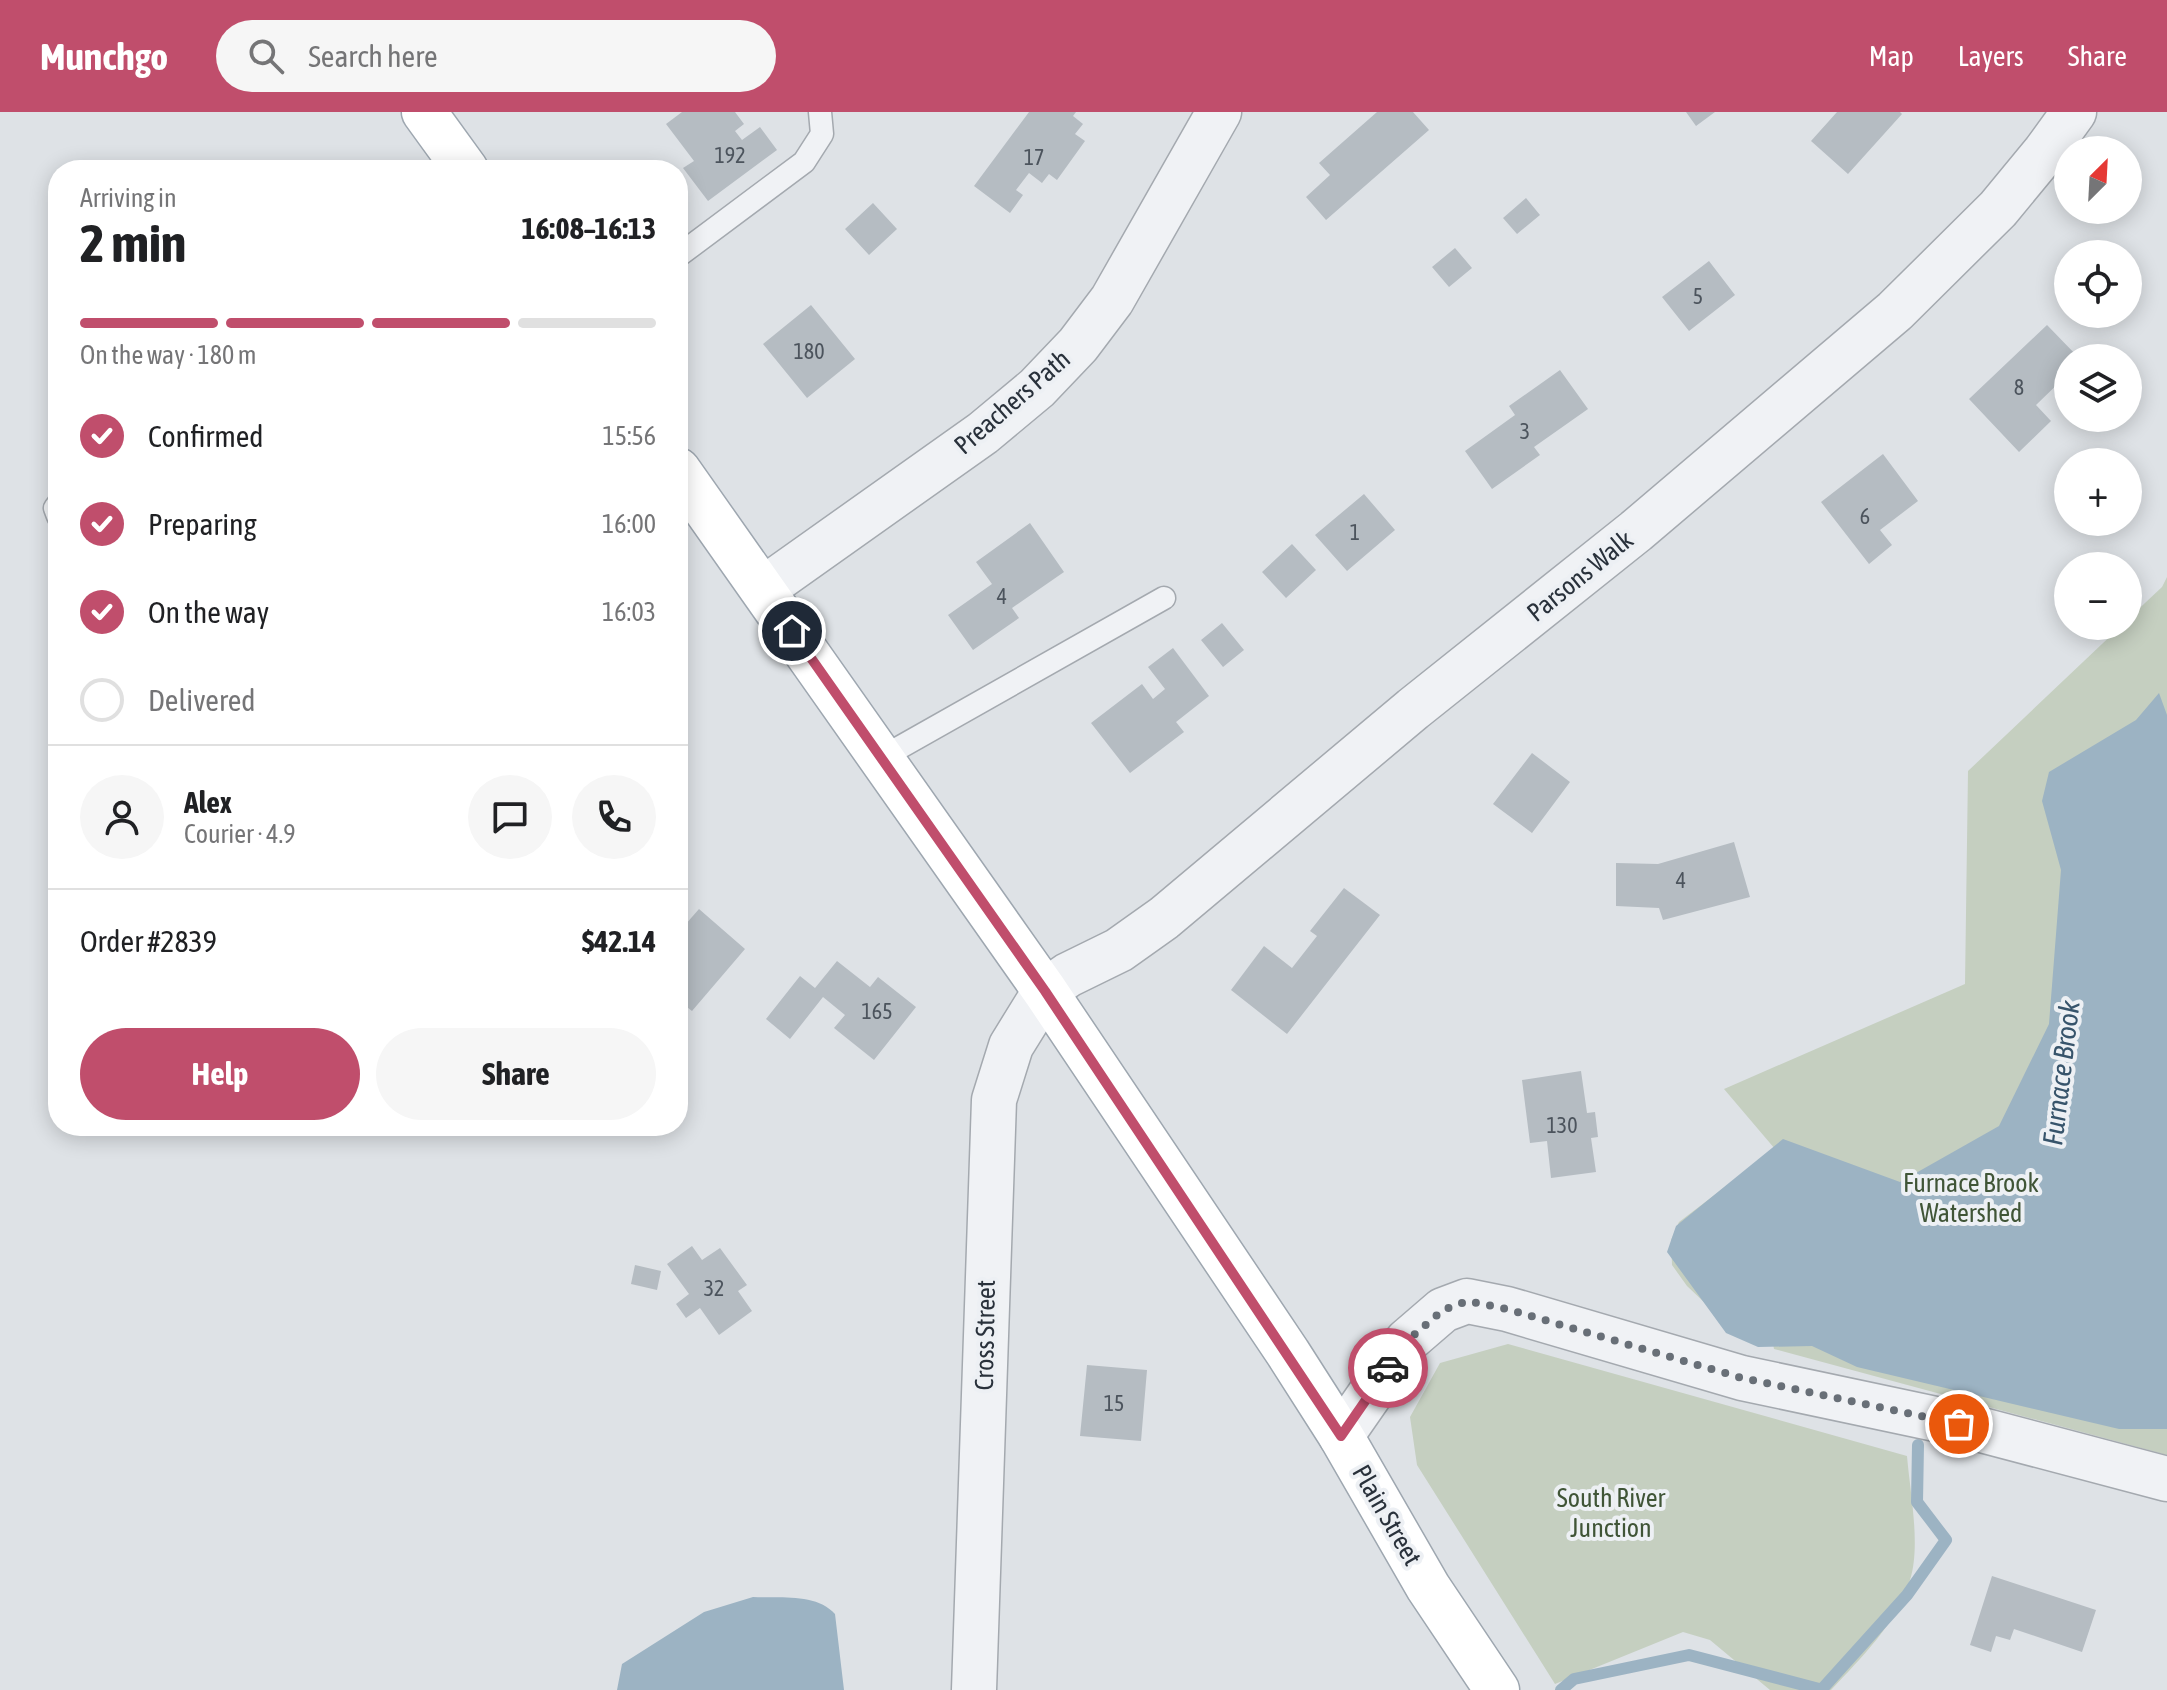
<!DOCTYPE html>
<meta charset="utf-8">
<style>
:root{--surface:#fff;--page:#f6f6f6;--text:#202124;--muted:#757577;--line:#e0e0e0;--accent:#c04e6c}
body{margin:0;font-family:"Asap Condensed",sans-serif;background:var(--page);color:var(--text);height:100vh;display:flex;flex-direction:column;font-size:30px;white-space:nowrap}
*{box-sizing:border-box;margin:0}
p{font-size:26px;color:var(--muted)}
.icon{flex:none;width:44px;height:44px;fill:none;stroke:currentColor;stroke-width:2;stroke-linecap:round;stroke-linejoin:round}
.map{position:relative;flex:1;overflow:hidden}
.sheet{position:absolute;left:48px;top:48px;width:640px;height:976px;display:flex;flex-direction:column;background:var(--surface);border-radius:32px;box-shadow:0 4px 20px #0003}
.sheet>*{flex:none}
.needle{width:52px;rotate:24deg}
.tools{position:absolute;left:2054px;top:24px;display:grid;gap:16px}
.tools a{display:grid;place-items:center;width:88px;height:88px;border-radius:50%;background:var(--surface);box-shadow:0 4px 20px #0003;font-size:40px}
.pin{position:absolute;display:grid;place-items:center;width:68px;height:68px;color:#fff;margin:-34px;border:4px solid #fff;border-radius:50%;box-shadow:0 2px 8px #0007}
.courier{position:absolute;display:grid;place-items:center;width:80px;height:80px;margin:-40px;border:6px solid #c04e6c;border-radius:50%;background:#fff;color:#222;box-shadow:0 2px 10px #0007}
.head em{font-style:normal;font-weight:700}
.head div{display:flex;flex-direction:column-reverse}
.head{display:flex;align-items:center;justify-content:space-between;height:136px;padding:0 32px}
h1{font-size:52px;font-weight:700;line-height:60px}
.bar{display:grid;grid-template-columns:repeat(4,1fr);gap:12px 8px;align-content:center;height:96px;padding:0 32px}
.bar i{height:10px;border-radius:6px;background:var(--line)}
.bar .current{background:var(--accent)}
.bar p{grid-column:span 4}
.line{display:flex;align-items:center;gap:20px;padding:0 32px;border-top:2px solid var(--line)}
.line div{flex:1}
.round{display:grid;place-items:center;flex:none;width:84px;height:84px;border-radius:42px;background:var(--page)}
ol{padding:0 32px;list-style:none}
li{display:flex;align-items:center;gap:24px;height:88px}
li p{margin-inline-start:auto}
li .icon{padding:8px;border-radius:50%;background:var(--accent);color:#fff;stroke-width:4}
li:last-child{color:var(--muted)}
li i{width:44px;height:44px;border:4px solid var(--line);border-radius:50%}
.primary-button{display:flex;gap:16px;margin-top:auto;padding:16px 32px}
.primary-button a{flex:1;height:92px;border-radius:48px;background:var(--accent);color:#fff;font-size:32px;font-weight:700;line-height:92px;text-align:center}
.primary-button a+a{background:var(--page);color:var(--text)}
header{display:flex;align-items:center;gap:48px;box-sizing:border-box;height:112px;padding:0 40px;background:var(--accent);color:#fff}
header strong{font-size:38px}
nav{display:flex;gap:44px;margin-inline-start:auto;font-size:28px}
.search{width:560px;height:72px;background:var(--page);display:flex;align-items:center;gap:20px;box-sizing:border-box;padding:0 28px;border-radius:44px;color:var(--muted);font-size:30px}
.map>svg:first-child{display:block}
</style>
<header>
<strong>Munchgo</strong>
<div class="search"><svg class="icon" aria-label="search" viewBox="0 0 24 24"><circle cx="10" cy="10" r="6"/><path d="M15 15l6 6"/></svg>Search here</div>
<nav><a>Map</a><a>Layers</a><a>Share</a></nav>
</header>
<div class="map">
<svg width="2167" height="1578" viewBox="0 0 2167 1578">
<rect width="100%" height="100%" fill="#dee2e6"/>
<!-- green -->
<path fill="#c5cfc0" d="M2167,465V1343L1774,1237L1771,1220L1724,1209L1687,1174L1672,1153L1671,1128L1679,1110L1775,1037L1724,977L1965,872L1968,659L2121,514H2128V507L2162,475Z
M1508,1232L1907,1344C1910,1380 1921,1434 1910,1468C1897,1511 1861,1546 1831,1578H1770L1710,1528L1683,1520L1555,1572L1417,1353L1410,1305L1440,1251Z"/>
<!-- water -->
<path fill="#9cb3c3" d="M2159,581L2167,603V1317H2119L1857,1255L1812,1234L1758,1235L1726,1221L1667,1140L1676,1114L1783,1027L1900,1070L1999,1014L2049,912L2061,758L2042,689L2049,660L2136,608Z
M753,1485C779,1486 817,1481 835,1502L844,1578H617L622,1552L704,1500Z"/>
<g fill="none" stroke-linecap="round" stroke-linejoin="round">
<!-- stream -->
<path stroke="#9cb3c3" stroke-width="12" d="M1823,1576L1907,1483L1946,1428L1917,1390L1918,1333
M1561,1578L1574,1567L1689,1543L1823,1578"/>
</g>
<!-- building -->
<path fill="#b5bcc2" d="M682,0H735L744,12L735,19L742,28L760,15L777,38L708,89L683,56L694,49L666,12Z
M1029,0H1076L1073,4L1083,12L1075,22L1085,29L1057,68L1049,62L1042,71L1029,61L1016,78L1023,83L1010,101L974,74Z
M1377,0H1413L1429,18L1326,108L1306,85L1330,63L1319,51Z
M1686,0H1715L1696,14Z
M1837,0H1900L1902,2L1848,62L1811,29Z
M1526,86L1540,103L1517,122L1503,106Z
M873,91L897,117L869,143L845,117Z
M1455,136L1472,156L1449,175L1432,155Z
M1709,149L1735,183L1689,219L1662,185Z
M811,193L855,247L807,286L763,232Z
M2047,213L2079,246H2068V262L2036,293L2051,309L2019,340L1969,287Z
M1560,258L1588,297L1534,335L1540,343L1492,377L1465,339L1515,303L1509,294Z
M1883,342L1918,389L1880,418L1892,433L1869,452L1821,390Z
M1364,382L1395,418L1347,459L1315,423Z
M1030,411L1064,460L1012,496L1019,506L973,538L948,503L992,472L976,450Z
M1292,432L1316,458L1286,486L1262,460Z
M1222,511L1244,538L1223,555L1201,528Z
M1173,536L1209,584L1176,610L1184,620L1130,661L1091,611L1142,572L1153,587L1165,577L1148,555Z
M1532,641L1570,670L1532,721L1493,692Z
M1734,730L1750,785L1663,808L1659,796L1616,794V751L1658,752Z
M1344,776L1380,803L1287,922L1231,878L1264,834L1292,856L1317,824L1310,819Z
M699,797L745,837L692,899L678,888V821Z
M837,849L870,875L878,865L916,895L874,948L834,916L845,903L823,885L790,927L766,907L800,864L815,876Z
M1581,959L1587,1001L1595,1000L1598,1025L1591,1026L1596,1060L1551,1066L1547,1029L1530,1031L1522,968Z
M692,1134L702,1148L720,1136L747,1173L738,1179L752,1199L719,1223L700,1196L686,1206L676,1192L689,1182L667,1152Z
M635,1153L661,1159L657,1178L631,1172Z
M1087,1253L1147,1258L1141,1329L1080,1324Z
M1992,1464L2096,1498L2082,1540L2014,1517L2010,1528L1996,1524L1991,1540L1970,1533Z"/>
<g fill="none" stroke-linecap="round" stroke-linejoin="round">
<!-- lane casing -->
<g stroke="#a4a9af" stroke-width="25">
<path id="lane" d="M678,144L804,50L822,22L820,0
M58,392L55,396L58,404
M881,646L1164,486"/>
</g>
<!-- street casing -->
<g stroke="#a4a9af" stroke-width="47">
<path id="street" d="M763,477L983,321L1037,276L1078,233L1112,188L1219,0
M1341,1324L1407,1229L1443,1198L1467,1189L1507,1197L1742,1266L1959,1312L2167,1367
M974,1578L994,988L1011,934L1045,879L1068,863L1119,838L1164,806L1413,597L1636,419L1895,199L1998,97L2045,40L2074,0"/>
</g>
<!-- primary casing -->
<g stroke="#9ea7b0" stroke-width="47">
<path id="primary" d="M424,0L466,58
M678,358L1045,879L1288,1241L1341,1324L1428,1475L1497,1578"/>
</g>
<!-- lane -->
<use href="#lane" stroke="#f0f2f5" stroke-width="22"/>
<!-- street -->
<use href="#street" stroke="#f0f2f5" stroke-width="44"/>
<!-- primary -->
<use href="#primary" stroke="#fff" stroke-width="44"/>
</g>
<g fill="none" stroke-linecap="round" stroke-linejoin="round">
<!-- done -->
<path stroke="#686f77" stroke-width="8" stroke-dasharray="0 14.4" d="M1388,1256L1407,1229L1443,1198L1467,1189L1507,1197L1742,1266L1959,1312"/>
<!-- route -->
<path stroke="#c04e6c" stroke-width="10" d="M792,519L1045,879L1341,1324L1388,1256"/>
</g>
<g text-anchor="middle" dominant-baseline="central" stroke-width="8" stroke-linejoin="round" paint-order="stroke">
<!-- number labels -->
<g font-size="22" fill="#4c545d">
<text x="730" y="43">192</text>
<text x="1034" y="45">17</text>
<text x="1698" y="184">5</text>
<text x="809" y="239">180</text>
<text x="2019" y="275">8</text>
<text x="1525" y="319">3</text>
<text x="1865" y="404">6</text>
<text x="1355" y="420">1</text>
<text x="1002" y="484">4</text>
<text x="1681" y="768">4</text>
<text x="877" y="899">165</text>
<text x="1562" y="1013">130</text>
<text x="714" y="1176">32</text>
<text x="1114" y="1291">15</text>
</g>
<!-- street labels -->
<g font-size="26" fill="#29313b" stroke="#edf0f4">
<text transform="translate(1012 290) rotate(-41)">Preachers Path</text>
<text transform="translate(1580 464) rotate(-39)">Parsons Walk</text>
<text transform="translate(985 1223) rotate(-89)">Cross Street</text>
<text transform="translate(1387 1403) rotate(60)">Plain Street</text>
</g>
<!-- park labels -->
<g font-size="26" fill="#405537" stroke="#edf0f4">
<text x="1971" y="1071">Furnace Brook<tspan x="1971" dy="30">Watershed</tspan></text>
<text x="1611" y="1386">South River<tspan x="1611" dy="30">Junction</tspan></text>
</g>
<!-- water labels -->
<g font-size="28" font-style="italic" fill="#37546b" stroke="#edf0f4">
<text transform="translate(2061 961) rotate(-83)">Furnace Brook</text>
</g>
</g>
</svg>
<div class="tools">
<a><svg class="needle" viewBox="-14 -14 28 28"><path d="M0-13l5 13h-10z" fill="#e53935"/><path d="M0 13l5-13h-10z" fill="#757577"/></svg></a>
<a><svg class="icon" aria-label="locate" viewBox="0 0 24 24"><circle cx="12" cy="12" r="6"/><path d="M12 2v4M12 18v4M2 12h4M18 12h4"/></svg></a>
<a><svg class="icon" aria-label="layers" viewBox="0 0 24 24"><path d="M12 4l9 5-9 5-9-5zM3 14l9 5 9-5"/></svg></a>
<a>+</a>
<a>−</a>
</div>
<div class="pin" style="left:1959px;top:1312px;background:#ea580c"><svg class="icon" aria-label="bag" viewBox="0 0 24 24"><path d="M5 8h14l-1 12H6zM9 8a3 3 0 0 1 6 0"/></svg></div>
<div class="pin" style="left:792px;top:519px;background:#1f2937"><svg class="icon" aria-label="home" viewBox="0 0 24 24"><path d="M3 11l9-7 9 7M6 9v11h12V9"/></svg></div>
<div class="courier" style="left:1388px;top:1256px"><svg class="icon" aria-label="car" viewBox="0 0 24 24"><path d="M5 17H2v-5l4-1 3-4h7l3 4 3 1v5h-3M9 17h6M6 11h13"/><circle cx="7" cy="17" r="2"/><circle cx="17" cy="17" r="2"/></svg></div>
<section class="sheet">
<div class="head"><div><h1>2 min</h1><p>Arriving in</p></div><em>16:08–16:13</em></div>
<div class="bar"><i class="current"></i><i class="current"></i><i class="current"></i><i></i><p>On the way · 180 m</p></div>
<ol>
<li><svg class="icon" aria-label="check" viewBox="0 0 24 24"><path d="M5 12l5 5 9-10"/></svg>Confirmed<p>15:56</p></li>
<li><svg class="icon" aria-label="check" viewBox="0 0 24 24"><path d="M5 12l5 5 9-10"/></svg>Preparing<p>16:00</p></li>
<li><svg class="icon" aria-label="check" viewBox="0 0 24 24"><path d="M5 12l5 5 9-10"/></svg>On the way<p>16:03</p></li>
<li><i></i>Delivered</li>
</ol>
<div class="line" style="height:144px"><a class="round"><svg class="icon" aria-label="person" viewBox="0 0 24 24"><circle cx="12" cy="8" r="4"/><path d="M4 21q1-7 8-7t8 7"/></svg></a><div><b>Alex</b><p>Courier · 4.9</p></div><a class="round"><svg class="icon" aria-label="chat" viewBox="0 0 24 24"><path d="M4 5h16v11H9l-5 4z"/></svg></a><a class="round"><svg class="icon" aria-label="phone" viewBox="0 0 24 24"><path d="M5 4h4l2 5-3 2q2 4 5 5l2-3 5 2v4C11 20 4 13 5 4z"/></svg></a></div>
<div class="line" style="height:104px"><div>Order #2839</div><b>$42.14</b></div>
<div class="primary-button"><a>Help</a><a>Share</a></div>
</section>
</div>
